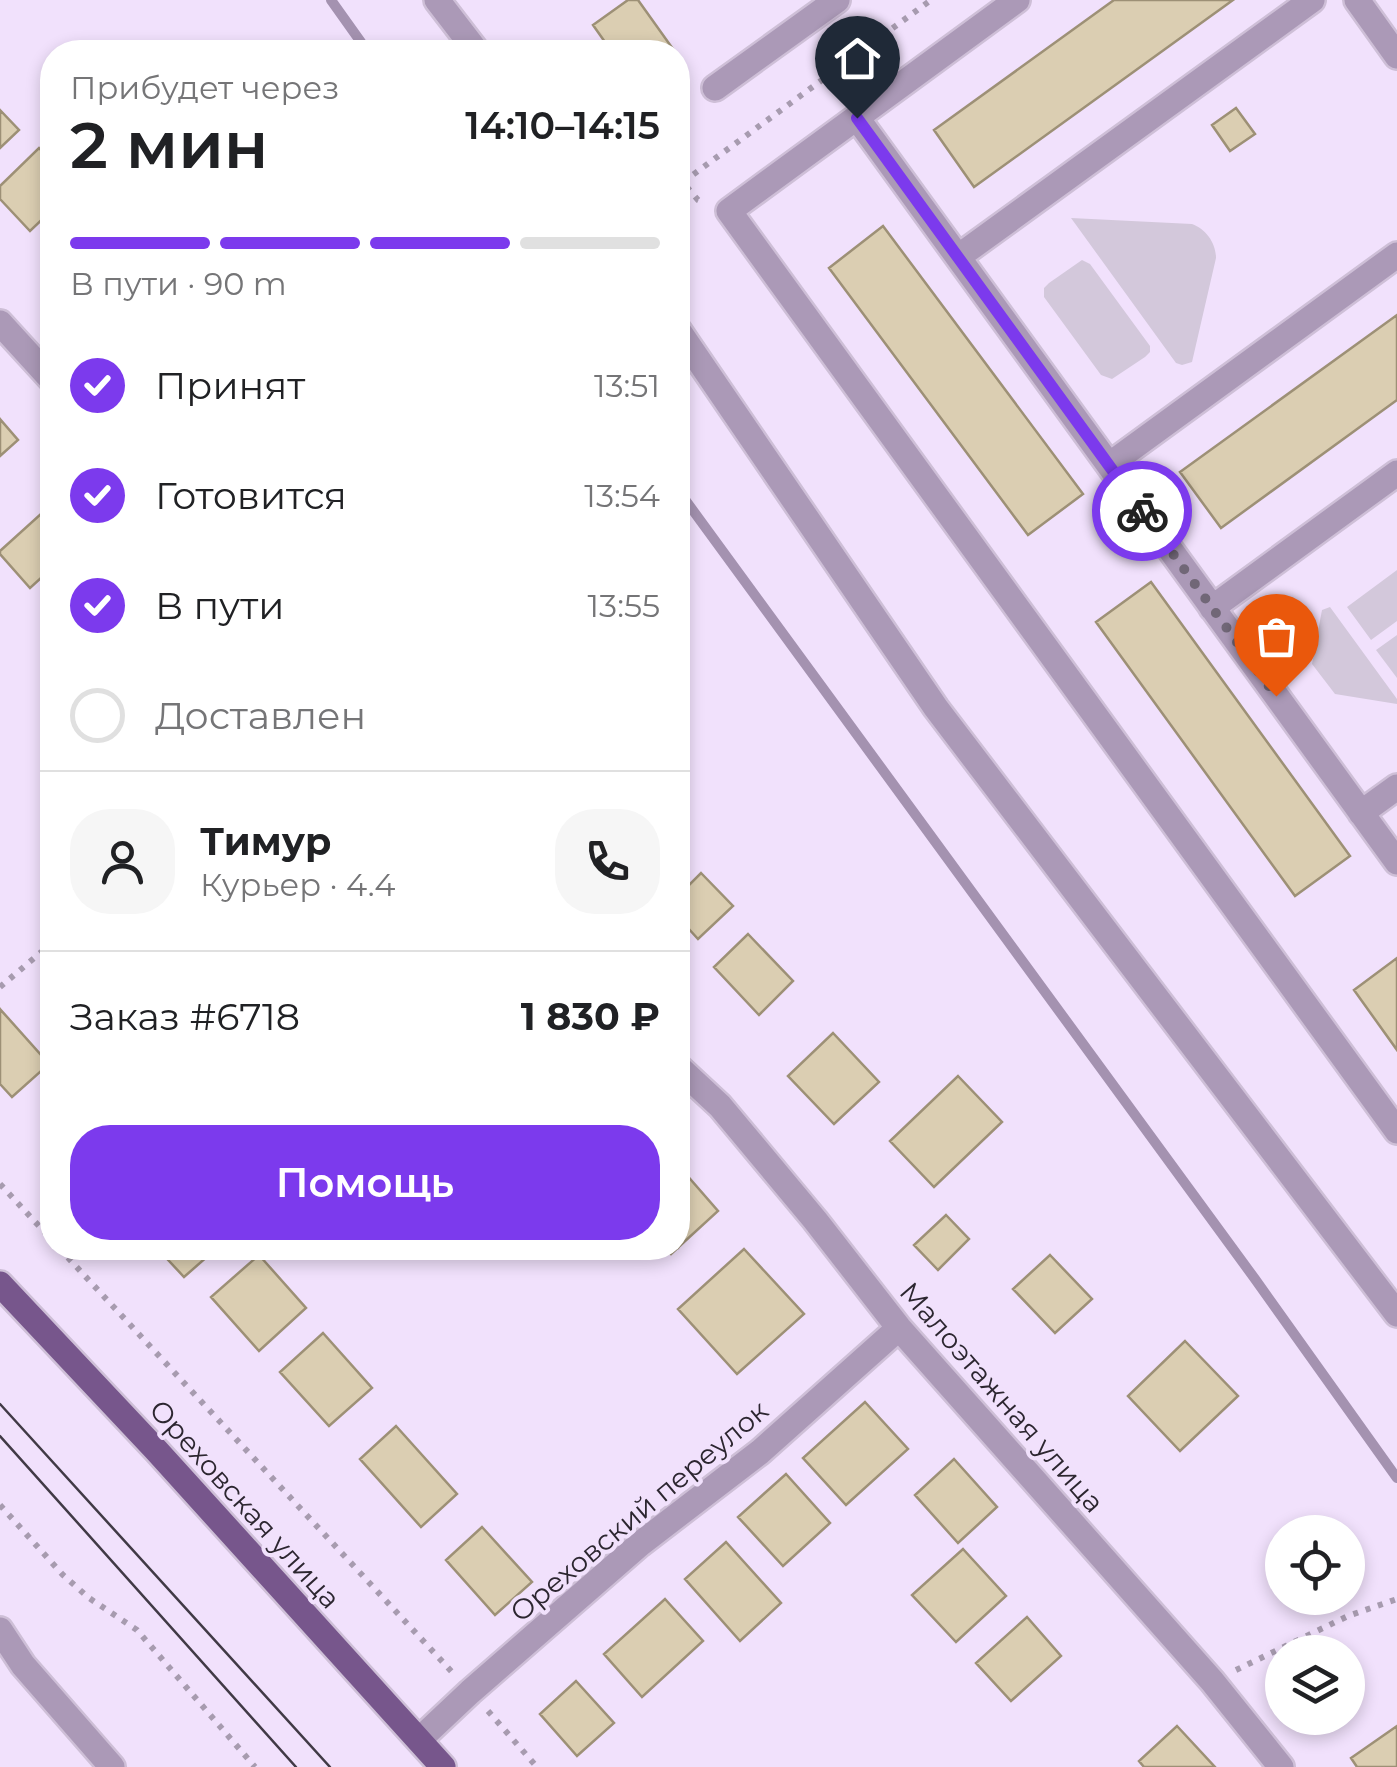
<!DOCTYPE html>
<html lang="ru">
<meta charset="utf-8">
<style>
:root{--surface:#fff;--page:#f6f6f6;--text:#202124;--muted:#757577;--line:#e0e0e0;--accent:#7c3aed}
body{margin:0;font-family:Montserrat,sans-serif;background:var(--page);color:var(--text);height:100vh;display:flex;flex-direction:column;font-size:38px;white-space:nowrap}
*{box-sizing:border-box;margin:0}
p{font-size:32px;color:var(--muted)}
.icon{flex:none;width:55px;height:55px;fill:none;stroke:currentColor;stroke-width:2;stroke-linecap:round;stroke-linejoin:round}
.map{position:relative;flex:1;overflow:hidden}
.sheet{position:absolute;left:40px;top:40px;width:650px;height:1220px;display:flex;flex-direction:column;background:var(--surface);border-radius:40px;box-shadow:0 5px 15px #0003}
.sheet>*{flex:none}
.tools{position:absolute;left:1265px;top:1515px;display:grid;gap:20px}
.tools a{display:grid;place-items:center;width:100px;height:100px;border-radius:50%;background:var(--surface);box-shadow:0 5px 15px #0003;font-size:50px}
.pin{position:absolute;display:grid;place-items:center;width:85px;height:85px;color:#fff;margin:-102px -42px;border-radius:50% 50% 50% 0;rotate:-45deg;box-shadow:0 0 10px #0007}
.pin .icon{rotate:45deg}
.courier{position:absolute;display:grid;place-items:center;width:100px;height:100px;margin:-50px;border:8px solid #7c3aed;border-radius:50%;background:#fff;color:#222;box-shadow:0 2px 12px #0007}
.summary em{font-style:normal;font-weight:600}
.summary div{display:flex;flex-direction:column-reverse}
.summary{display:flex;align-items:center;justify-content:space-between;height:170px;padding:0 30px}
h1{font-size:65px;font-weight:600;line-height:75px}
.bar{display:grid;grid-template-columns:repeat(4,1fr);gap:15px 10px;align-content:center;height:120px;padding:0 30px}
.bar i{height:12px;border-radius:8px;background:var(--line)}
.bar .current{background:var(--accent)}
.bar p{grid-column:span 4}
.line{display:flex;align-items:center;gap:25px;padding:0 30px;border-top:2px solid var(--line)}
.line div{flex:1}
.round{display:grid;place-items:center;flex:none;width:105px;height:105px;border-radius:40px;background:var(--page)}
ol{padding:0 30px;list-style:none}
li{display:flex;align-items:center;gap:30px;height:110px}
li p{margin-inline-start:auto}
li .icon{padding:10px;border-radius:50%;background:var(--accent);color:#fff;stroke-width:4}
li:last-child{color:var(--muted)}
li i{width:55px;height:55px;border:5px solid var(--line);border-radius:50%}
.cta{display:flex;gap:20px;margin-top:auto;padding:20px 30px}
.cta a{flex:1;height:115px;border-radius:40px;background:var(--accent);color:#fff;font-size:40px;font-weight:600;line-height:115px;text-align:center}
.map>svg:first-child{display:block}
</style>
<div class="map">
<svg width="1397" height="1767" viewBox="0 0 1397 1767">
<rect width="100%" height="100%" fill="#f1e1fc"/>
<!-- green -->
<path fill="#d3c8db" d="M1071,218L1192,224C1206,229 1216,243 1216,258L1192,362L1182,365L1176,363Z
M1082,260L1090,264L1150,346V352L1145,357L1112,379L1101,375L1044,297V288L1049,283Z
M1397,570V621L1371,640L1347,607Z
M1330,607L1397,699V704L1335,694L1312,664L1322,610Z
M1397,635V678L1376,650Z"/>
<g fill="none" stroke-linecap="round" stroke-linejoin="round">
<!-- stream -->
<path stroke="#a492b0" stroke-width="10" d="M331,0L368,52
M678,490L1255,1279L1397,1478"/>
</g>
<!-- building -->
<path fill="#dbceb2" stroke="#9d9076" stroke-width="2.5" d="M628,0H638L673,49L667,52H612L593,25Z
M1114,0H1233L974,187L934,130Z
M1236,108L1255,134L1230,151L1212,125Z
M0,110L19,130L0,148Z
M39,148L52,162V210L30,231L0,199V186Z
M883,226L1083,494L1028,535L829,268Z
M1397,315V400L1221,528L1180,472Z
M0,419L18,440L0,456Z
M52,504V568L30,588L0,554V551Z
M1151,582L1350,856L1295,896L1096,622Z
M701,873L733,906L698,939L678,917V896Z
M748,934L793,981L759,1015L714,967Z
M1397,958V1050L1354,990Z
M0,1009L49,1064L12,1097L0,1084Z
M833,1033L879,1082L834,1124L788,1076Z
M958,1076L1002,1122L934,1187L890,1141Z
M678,1165L718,1211L671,1254L665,1248H678Z
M946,1215L969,1239L938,1270L914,1245Z
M157,1248H217L184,1277Z
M744,1249L804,1314L737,1374L678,1309Z
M259,1255L306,1308L259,1351L211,1297Z
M1050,1255L1092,1299L1055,1333L1013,1289Z
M323,1333L372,1388L329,1426L280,1372Z
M1185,1341L1238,1396L1180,1451L1128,1396Z
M865,1402L908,1449L846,1505L803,1458Z
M396,1426L457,1494L421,1527L360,1459Z
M954,1459L997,1507L958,1543L915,1495Z
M786,1474L830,1523L783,1566L738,1517Z
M482,1527L532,1582L495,1615L446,1560Z
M726,1542L781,1603L740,1641L685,1579Z
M963,1549L1006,1596L956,1642L912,1595Z
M665,1599L703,1641L642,1697L604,1654Z
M1027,1617L1061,1656L1011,1701L976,1663Z
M576,1681L614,1723L577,1756L540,1714Z
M1177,1726L1215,1767H1144L1139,1761Z
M1397,1726V1767H1357L1351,1758Z"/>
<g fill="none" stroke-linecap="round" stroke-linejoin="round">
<!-- minor casing -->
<g stroke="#cebfd7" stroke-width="30">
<path id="minor" d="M437,0L477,52
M1017,0L729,211L1397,1131
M1357,0L1397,56
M715,88L837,0
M857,118L1397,862
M958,257L1312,0
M0,323L52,380
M678,330L936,708L1397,1314
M1109,465L1397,255
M1212,608L1397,473
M1361,813L1397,787
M678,1067L720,1106L815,1220L899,1328L1212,1681L1281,1767
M0,1630L23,1665L112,1767
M419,1740L470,1692L640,1544L760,1452L899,1328"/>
</g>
<!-- major casing -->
<g stroke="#cebfd7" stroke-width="30">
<path id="major" d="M0,1284L157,1451L443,1767"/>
</g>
<!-- path -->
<path stroke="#a79baf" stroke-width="6" stroke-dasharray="5 8" stroke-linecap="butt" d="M678,177L698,200L704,203
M683,182L931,0
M0,987L52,943
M0,1184L52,1240
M59,1248L452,1672
M0,1505L63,1575L89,1598L137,1630L255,1767
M1236,1670L1348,1616L1397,1599
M488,1711L537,1767"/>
<!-- minor -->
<use href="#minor" stroke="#ab99b7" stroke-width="25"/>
<!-- major -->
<use href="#major" stroke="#77568c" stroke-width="25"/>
<!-- tram -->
<path stroke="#413a46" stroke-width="2.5" d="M0,1404L330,1767
M0,1436L296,1767"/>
</g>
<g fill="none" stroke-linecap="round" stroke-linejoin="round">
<!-- done -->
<path stroke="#716777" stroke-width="10" stroke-dasharray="0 18" d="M1142,511L1276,696"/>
<!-- route -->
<path stroke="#7c3aed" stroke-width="12" d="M857,118L1142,511"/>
</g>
<g text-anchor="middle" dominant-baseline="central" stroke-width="8" stroke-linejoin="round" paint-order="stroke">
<!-- street labels -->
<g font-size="28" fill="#2c2630" stroke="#f1e1fc">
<text transform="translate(1002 1397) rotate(49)">Малоэтажная улица</text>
<text transform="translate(245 1504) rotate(48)">Ореховская улица</text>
<text transform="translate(639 1511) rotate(-40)">Ореховский переулок</text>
</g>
</g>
</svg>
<div class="tools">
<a><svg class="icon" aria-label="locate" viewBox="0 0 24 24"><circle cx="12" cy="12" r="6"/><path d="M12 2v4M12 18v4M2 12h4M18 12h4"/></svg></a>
<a><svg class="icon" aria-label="layers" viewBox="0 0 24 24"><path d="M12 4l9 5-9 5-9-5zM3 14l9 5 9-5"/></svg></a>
</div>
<div class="pin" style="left:1276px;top:696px;background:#ea580c"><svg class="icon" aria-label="bag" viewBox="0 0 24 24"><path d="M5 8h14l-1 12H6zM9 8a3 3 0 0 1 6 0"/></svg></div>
<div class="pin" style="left:857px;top:118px;background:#1f2937"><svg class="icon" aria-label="home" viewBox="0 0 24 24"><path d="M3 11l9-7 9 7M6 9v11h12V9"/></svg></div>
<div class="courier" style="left:1142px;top:511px"><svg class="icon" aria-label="bike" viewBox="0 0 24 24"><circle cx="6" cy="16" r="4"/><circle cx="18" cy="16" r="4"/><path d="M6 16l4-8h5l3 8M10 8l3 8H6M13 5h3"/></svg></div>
<section class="sheet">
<div class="summary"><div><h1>2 мин</h1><p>Прибудет через</p></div><em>14:10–14:15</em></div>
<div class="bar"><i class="current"></i><i class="current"></i><i class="current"></i><i></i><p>В пути · 90 m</p></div>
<ol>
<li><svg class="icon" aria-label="check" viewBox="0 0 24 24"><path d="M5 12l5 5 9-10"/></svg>Принят<p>13:51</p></li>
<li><svg class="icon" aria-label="check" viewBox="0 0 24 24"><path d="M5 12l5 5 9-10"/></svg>Готовится<p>13:54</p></li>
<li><svg class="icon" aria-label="check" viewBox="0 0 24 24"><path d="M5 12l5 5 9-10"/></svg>В пути<p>13:55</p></li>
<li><i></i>Доставлен</li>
</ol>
<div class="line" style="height:180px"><a class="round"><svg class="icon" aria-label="person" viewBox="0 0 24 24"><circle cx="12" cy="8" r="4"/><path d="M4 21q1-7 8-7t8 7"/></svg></a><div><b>Тимур</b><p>Курьер · 4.4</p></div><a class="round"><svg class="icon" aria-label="phone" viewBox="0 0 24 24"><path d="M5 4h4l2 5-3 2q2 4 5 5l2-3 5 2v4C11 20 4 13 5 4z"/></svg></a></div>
<div class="line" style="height:130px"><div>Заказ #6718</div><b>1 830 ₽</b></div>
<div class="cta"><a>Помощь</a></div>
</section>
</div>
